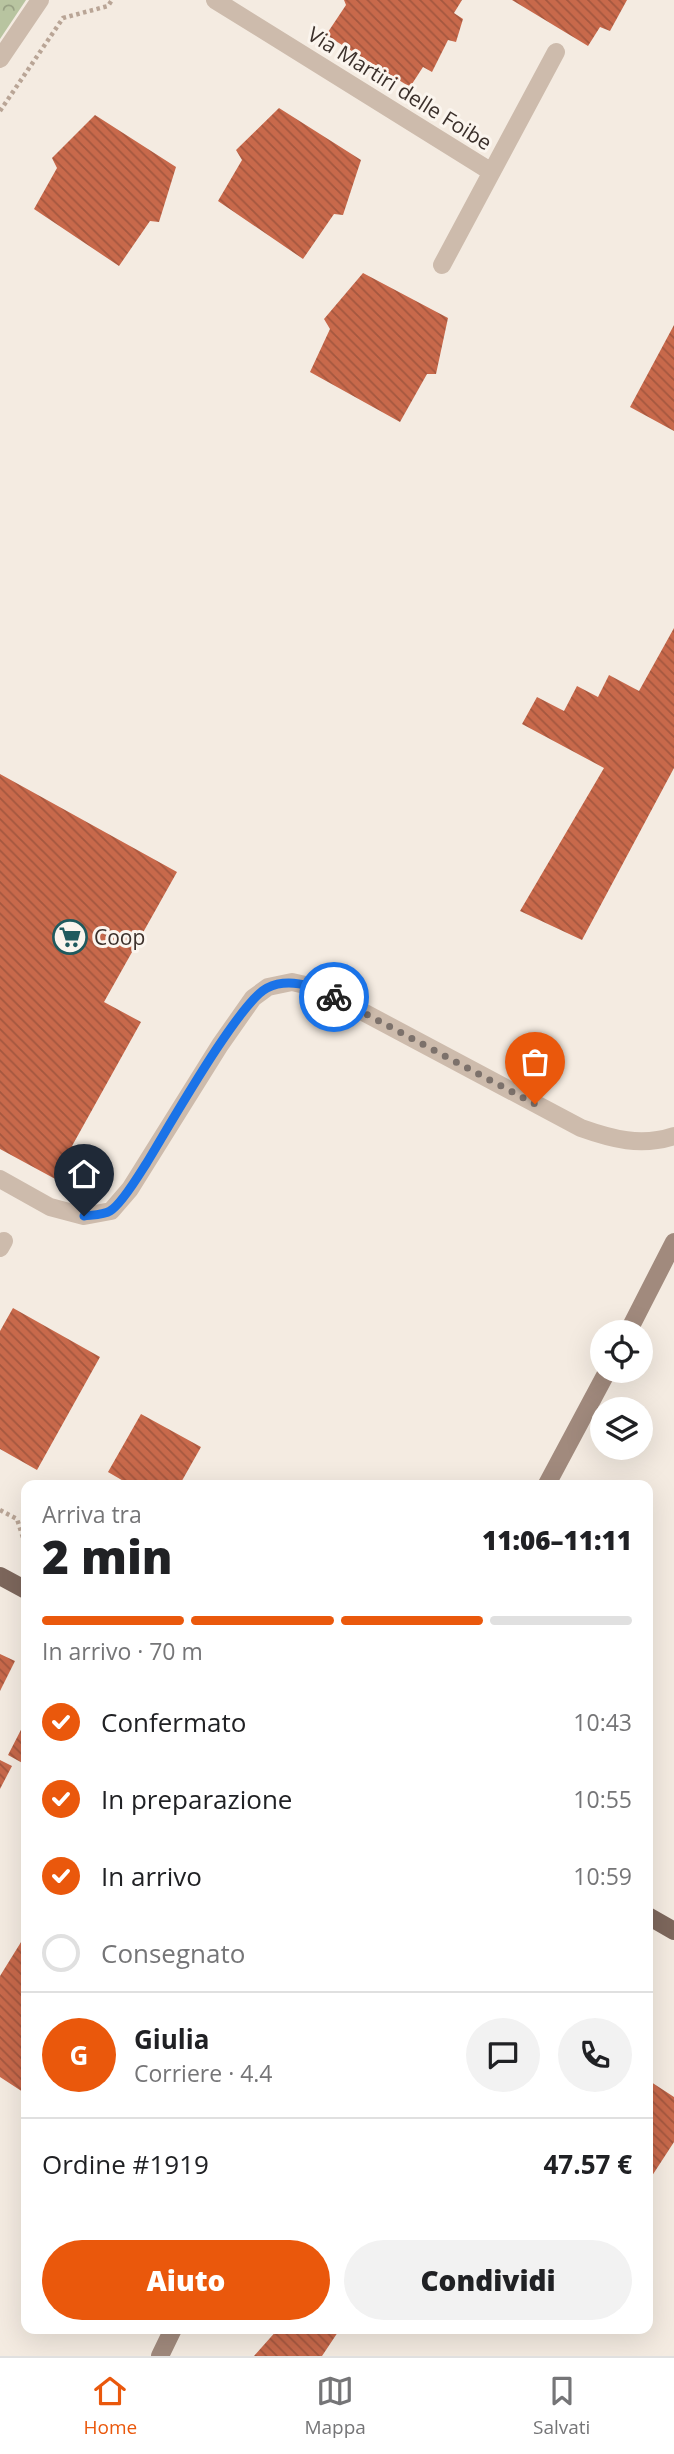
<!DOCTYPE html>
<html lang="it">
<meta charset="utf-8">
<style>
:root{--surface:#fff;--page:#f2f2f2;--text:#202124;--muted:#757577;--line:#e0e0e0;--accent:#ea580c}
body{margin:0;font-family:"Open Sans",sans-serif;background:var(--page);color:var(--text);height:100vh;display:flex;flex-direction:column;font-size:26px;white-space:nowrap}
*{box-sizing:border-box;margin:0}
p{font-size:23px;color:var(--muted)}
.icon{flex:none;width:38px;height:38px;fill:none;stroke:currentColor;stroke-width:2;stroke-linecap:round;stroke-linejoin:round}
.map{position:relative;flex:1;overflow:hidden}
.panel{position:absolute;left:21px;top:1480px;width:632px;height:854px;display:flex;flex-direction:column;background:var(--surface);border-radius:14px;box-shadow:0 7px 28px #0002}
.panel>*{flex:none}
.tools{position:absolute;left:590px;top:1320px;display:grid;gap:14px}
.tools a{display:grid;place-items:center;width:63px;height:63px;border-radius:50%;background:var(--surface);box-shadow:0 7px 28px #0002;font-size:35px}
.pin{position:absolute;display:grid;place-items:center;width:60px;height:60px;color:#fff;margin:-72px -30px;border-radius:50% 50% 50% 0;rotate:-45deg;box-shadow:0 0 7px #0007}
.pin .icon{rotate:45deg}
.courier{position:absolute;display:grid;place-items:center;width:70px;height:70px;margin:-35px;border:5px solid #1a73e8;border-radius:50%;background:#fff;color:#222;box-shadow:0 2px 9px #0007}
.overview em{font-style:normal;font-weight:800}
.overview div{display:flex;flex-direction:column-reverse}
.overview{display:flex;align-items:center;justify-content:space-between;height:119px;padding:0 21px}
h1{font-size:46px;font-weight:800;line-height:52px}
.bar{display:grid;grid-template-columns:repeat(4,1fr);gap:10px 7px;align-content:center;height:84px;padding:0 21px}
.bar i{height:9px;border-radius:5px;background:var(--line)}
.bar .selected{background:var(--accent)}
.bar p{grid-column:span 4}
.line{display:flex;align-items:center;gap:18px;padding:0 21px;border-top:2px solid var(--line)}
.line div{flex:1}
.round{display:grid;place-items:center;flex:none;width:74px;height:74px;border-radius:37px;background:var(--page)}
ol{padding:0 21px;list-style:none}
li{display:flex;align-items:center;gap:21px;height:77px}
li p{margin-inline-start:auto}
li .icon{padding:7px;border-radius:50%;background:var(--accent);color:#fff;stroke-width:4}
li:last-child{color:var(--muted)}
li i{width:38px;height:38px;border:4px solid var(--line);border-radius:50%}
.primary-button{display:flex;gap:14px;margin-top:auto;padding:14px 21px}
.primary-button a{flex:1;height:80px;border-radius:42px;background:var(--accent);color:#fff;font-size:28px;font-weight:800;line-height:80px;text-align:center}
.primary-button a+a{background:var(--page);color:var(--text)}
.dock{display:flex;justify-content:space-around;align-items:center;height:98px;border-top:2px solid var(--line);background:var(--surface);font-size:19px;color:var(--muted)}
.dock a{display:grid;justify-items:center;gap:4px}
.dock .selected{color:var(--accent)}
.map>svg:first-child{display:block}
</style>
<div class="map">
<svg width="674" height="2356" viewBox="0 0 674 2356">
<defs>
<pattern id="forest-crowns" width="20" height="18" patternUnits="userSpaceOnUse" patternTransform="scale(1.75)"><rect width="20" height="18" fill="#b8c4a0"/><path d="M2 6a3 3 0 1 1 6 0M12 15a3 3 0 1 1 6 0" fill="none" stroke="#97a083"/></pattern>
<pattern id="building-back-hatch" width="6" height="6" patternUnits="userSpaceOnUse" patternTransform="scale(1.75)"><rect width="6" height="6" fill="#c8694b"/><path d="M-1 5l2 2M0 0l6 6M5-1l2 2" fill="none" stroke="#a4573f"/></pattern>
</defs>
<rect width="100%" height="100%" fill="#f4ebe1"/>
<!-- forest -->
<path fill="url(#forest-crowns)" d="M0,0H26L0,39Z"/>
<!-- building -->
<path fill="url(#building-back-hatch)" d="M344,0H462L454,13L463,19L456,42L448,40L432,72L423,67L410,87L326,35L346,5Z
M512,0H627L610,31L600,27L588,46Z
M279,108L361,160L343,215L334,214L303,259L218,201L242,160L236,150Z
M95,115L176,167L159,222L150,221L119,266L34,209L57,168L52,158Z
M363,273L448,318L436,374H427L400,422L310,372L330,329L324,319Z
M674,325V431L630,407Z
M674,628V768L582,940L520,911L604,768L522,724L537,697L564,711L577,686L598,697L609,675L639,691Z
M0,774L177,872L104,1002L141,1022L72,1146L88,1155L70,1187L0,1149Z
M13,1308L100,1357L37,1470L0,1449V1331Z
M141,1414L201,1447L179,1486H132L108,1472Z
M0,1654L15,1661L0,1691Z
M26,1720V1765L8,1755Z
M0,1760L12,1766L0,1789Z
M26,1934V2094L0,2077V1976Z
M648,2080L674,2097V2142L648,2182Z
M278,2329H340L322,2356H254Z"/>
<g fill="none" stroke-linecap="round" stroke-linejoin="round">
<!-- path -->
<path stroke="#b9a596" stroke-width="4.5" stroke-dasharray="3.5 3.5" stroke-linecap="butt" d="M0,111L63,18L108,6L112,0
M0,1510L17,1519L26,1547"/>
<!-- service -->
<path stroke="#cdbbac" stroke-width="18" d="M0,1179L50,1207L84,1216L111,1211L130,1189L220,1045L253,998L268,987L292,982L318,988L581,1128C612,1139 641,1147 674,1136
M0,1248L4,1241"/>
<!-- minor -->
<path stroke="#cdbbac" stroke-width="18" d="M215,0L490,171
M0,59L40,0
M442,265L556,52"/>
<!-- secondary -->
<path stroke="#a18a7d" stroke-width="18" d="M628,1332L674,1242
M546,1486L608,1370
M160,2356L173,2329"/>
<!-- primary -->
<path stroke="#7d675c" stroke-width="18" d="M0,1576L26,1590
M648,1916L674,1931"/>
</g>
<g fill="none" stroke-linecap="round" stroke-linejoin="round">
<!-- done -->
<path stroke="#7c716b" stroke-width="7" stroke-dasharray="0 12.6" d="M334,997L535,1104"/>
<!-- route -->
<path stroke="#1a73e8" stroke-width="9" d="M84,1216C91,1215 104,1215 110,1211C121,1205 139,1175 146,1164C167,1130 239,1002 267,988C289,977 314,986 334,997"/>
</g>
<!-- icons -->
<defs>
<g id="supermarket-ring" transform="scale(1.75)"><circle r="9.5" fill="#fbf5ee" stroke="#1f5a5e" stroke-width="1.5"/><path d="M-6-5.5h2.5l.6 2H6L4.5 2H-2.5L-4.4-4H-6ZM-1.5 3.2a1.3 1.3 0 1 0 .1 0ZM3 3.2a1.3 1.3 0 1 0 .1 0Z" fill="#1f5a5e"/></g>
</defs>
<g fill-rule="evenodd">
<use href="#supermarket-ring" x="70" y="937"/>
</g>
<g text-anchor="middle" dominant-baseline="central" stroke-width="6" stroke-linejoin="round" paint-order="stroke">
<!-- street labels -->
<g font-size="21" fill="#3b302b" stroke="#fbf5ee">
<text transform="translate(400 88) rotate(32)">Via Martiri delle Foibe</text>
</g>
<!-- poi labels -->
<g font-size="21" fill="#3b302b" stroke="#fbf5ee" text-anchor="start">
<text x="94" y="937">Coop</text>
</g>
</g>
</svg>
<div class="tools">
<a><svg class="icon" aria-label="locate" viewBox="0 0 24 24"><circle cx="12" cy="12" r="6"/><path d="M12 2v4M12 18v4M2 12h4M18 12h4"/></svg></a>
<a><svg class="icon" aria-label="layers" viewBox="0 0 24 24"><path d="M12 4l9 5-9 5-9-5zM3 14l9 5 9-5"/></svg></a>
</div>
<div class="pin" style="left:535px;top:1104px;background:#ea580c"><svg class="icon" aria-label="bag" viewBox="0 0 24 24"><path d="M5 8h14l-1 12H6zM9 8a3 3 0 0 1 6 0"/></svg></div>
<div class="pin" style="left:84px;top:1216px;background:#1f2937"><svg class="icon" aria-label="home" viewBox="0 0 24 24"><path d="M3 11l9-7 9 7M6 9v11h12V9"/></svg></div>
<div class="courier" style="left:334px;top:997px"><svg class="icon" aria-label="bike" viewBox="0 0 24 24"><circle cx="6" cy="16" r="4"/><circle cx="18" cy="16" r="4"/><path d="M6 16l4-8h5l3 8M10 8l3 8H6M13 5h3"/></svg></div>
<section class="panel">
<div class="overview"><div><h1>2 min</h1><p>Arriva tra</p></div><em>11:06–11:11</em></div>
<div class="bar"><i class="selected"></i><i class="selected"></i><i class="selected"></i><i></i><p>In arrivo · 70 m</p></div>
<ol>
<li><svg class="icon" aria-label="check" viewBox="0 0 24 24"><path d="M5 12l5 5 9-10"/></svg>Confermato<p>10:43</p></li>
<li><svg class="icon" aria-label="check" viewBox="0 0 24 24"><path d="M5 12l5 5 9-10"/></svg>In preparazione<p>10:55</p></li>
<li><svg class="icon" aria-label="check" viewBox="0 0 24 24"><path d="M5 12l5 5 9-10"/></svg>In arrivo<p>10:59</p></li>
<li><i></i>Consegnato</li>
</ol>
<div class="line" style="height:126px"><b class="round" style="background:var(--accent);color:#fff">G</b><div><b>Giulia</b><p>Corriere · 4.4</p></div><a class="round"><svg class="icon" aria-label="chat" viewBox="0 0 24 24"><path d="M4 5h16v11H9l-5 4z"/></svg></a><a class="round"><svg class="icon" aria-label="phone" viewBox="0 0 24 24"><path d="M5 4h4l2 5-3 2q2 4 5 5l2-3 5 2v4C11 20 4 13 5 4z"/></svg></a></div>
<div class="line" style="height:91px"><div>Ordine #1919</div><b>47.57 €</b></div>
<div class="primary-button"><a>Aiuto</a><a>Condividi</a></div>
</section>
</div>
<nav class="dock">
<a class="selected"><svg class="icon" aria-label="home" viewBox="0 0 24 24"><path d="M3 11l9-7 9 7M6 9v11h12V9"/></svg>Home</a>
<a><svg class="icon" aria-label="map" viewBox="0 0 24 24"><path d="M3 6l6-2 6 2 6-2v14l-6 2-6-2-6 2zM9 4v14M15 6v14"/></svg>Mappa</a>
<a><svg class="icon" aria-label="saved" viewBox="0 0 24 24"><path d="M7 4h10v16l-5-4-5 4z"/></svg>Salvati</a>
</nav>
